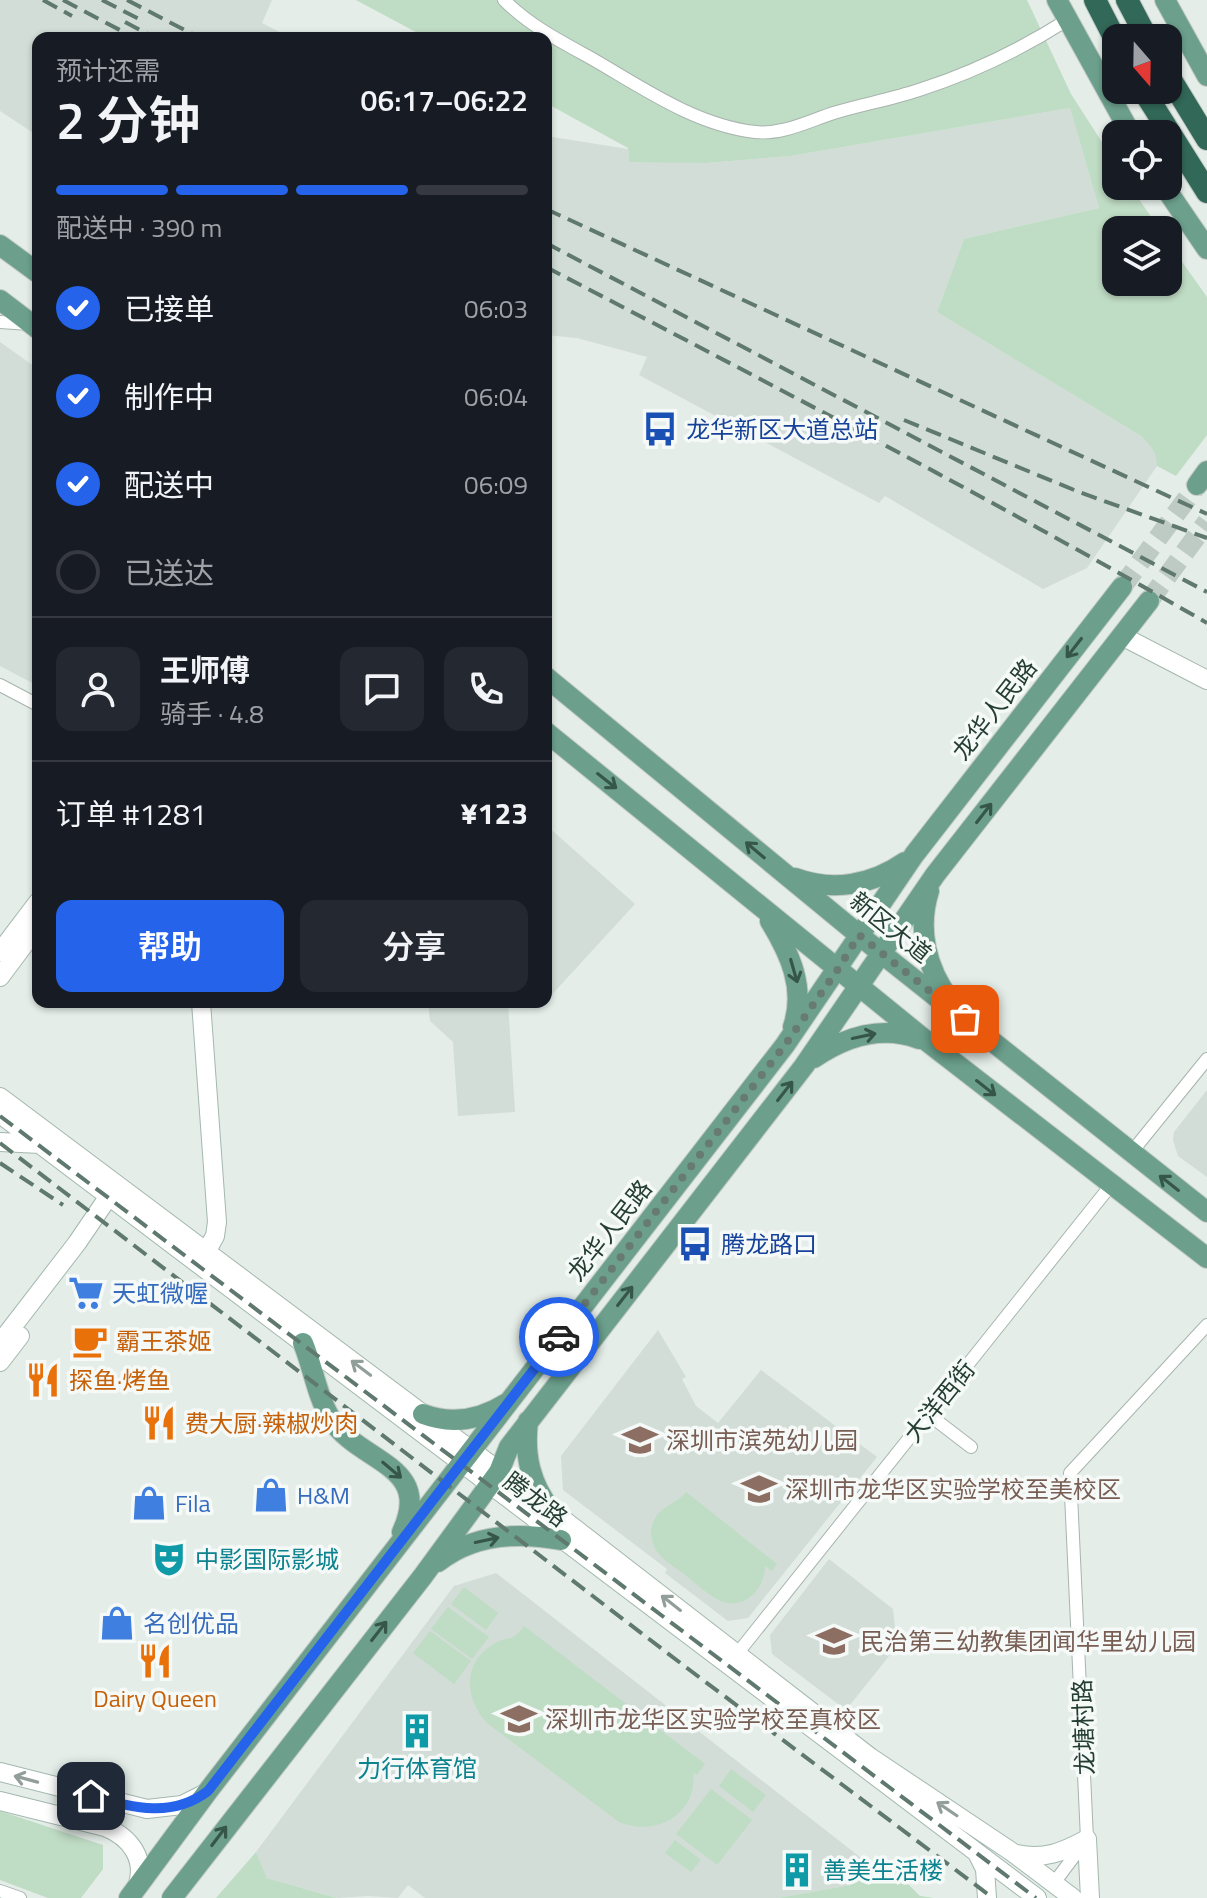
<!DOCTYPE html>
<html lang="zh">
<meta charset="utf-8">
<style>
:root{--surface:#171b24;--page:#242831;--text:#f1f3f6;--muted:#9ea1a6;--line:#363941;--accent:#2563eb}
body{margin:0;font-family:"Titillium Web","Noto Sans SC",sans-serif;background:var(--page);color:var(--text);height:100vh;display:flex;flex-direction:column;font-size:30px;white-space:nowrap}
*{box-sizing:border-box;margin:0}
p{font-size:26px;color:var(--muted)}
.icon{flex:none;width:44px;height:44px;fill:none;stroke:currentColor;stroke-width:2;stroke-linecap:round;stroke-linejoin:round}
.map{position:relative;flex:1;overflow:hidden}
.side{position:absolute;left:32px;top:32px;width:520px;height:976px;display:flex;flex-direction:column;background:var(--surface);border-radius:16px;box-shadow:0 2px 6px #0004}
.side>*{flex:none}
.needle{width:52px;rotate:160deg}
.tools{position:absolute;left:1102px;top:24px;display:grid;gap:16px}
.tools a{display:grid;place-items:center;width:80px;height:80px;border-radius:16px;background:var(--surface);box-shadow:0 2px 6px #0004;font-size:40px}
.pin{position:absolute;display:grid;place-items:center;width:68px;height:68px;color:#fff;margin:-34px;border-radius:16px;box-shadow:0 4px 12px #0006}
.courier{position:absolute;display:grid;place-items:center;width:80px;height:80px;margin:-40px;border:6px solid #2563eb;border-radius:50%;background:#fff;color:#222;box-shadow:0 2px 10px #0007}
.head em{font-style:normal;font-weight:600}
.head div{display:flex;flex-direction:column-reverse}
.head{display:flex;align-items:center;justify-content:space-between;height:136px;padding:0 24px}
h1{font-size:52px;font-weight:600;line-height:60px}
.bar{display:grid;grid-template-columns:repeat(4,1fr);gap:12px 8px;align-content:center;height:96px;padding:0 24px}
.bar i{height:10px;border-radius:6px;background:var(--line)}
.bar .selected{background:var(--accent)}
.bar p{grid-column:span 4}
.line{display:flex;align-items:center;gap:20px;padding:0 24px;border-top:2px solid var(--line)}
.line div{flex:1}
.round{display:grid;place-items:center;flex:none;width:84px;height:84px;border-radius:16px;background:var(--page)}
ol{padding:0 24px;list-style:none}
li{display:flex;align-items:center;gap:24px;height:88px}
li p{margin-inline-start:auto}
li .icon{padding:8px;border-radius:50%;background:var(--accent);color:#fff;stroke-width:4}
li:last-child{color:var(--muted)}
li i{width:44px;height:44px;border:4px solid var(--line);border-radius:50%}
.primary-button{display:flex;gap:16px;margin-top:auto;padding:16px 24px}
.primary-button a{flex:1;height:92px;border-radius:16px;background:var(--accent);color:#fff;font-size:32px;font-weight:600;line-height:92px;text-align:center}
.primary-button a+a{background:var(--page);color:var(--text)}
.map>svg:first-child{display:block}
</style>
<div class="map">
<svg width="1207" height="1898" viewBox="0 0 1207 1898">
<rect width="100%" height="100%" fill="#e4ede8"/>
<!-- built -->
<path fill="#d2ddd7" d="M0,0H272L262,23L291,38H38V136L0,111Z
M1070,108L1099,208L964,239L937,312L1141,436L1152,446L1157,456V466L1087,568L1043,589L885,496L879,503L639,375L647,357L577,338L546,335V136L628,149L629,161L706,163L790,156Z
M0,342L38,369V686L0,666Z
M546,825L635,904L546,1001Z
M428,1002H508L515,1112L458,1116L453,1042L430,1021Z
M1207,1090V1177L1178,1156L1173,1140L1174,1132Z
M658,1330L686,1377L682,1379L696,1406L718,1423L761,1370L877,1457L748,1618L728,1621L665,1573L667,1569L563,1490L561,1456Z
M829,1559L893,1609L897,1646L846,1710L772,1654L770,1635Z
M496,1573L865,1861L851,1885L778,1898H425L408,1885L398,1898L368,1896L338,1898L267,1878L256,1852L454,1586Z"/>
<!-- green -->
<path fill="#bfdcc4" d="M356,0H1027L1071,94L1116,164V186H1130L1160,230H1116V282H1168V242L1207,297V435L1176,476L1157,466C1157,452 1151,446 1141,436L937,312L964,239L1099,208L1070,108L790,156L706,163L629,162L628,148L546,103V38H427Z
M686,1492L777,1564L772,1571L765,1566C765,1589 744,1612 719,1600C707,1594 695,1583 684,1574C675,1567 662,1560 656,1550C652,1543 650,1534 652,1526C657,1506 676,1505 686,1492Z
M464,1587L498,1613L486,1630L451,1604Z
M448,1607L489,1637L472,1659L431,1629Z
M524,1626L705,1764L697,1775L693,1773C698,1815 654,1837 619,1822L487,1723C465,1700 462,1664 492,1645C507,1635 511,1644 524,1626Z
M430,1631L471,1661L454,1684L413,1653Z
M731,1769L766,1795L753,1812L719,1786Z
M711,1789L752,1820L717,1865L676,1834Z
M0,1811L103,1845V1869L81,1898H48L0,1880Z
M675,1840L701,1860L691,1872L665,1853Z
M256,1852L267,1878L337,1898H216Z
M865,1861L905,1881L920,1896L934,1898H778L851,1885Z"/>
<g fill="none" stroke-linecap="round" stroke-linejoin="round">
<!-- primary-tunnel -->
<path stroke="#becac4" stroke-width="20" stroke-dasharray="20 10" stroke-linecap="butt" d="M1122,587L1197,485
M1149,601L1207,522"/>
<!-- street casing -->
<g stroke="#a7b5ae" stroke-width="14">
<path id="street" d="M504,0C529,25 558,40 589,57C640,86 694,125 755,132C784,135 810,120 837,112C864,104 892,99 919,90C972,73 1020,50 1067,20
M0,322L29,324
M0,685L38,705
M1131,1153L1207,1059
M928,1414L971,1447
M737,1654L1111,1185
M1054,1883L1087,1839L1070,1473L1207,1325
M0,1891L20,1898"/>
</g>
<!-- secondary casing -->
<g stroke="#a3b8af" stroke-width="20">
<path id="secondary" d="M1122,636L1207,680
M0,952L38,902
M0,977L38,926
M201,1002L217,1222L215,1236L206,1252
M0,1097L551,1510L870,1757L1012,1852L1073,1898
M0,1114L1037,1898
M0,1142L40,1144
M0,1343L77,1243L109,1196
M0,1362L20,1336
M0,1772L147,1809L182,1805L206,1793
M0,1801L105,1827C130,1837 147,1859 137,1887
M1017,1854C1044,1860 1063,1852 1087,1839L1090,1898
M978,1855L985,1869L987,1898"/>
</g>
<!-- primary casing -->
<g stroke="#c2c9c6" stroke-width="22">
<path id="primary" d="M1057,0L1131,134
M1165,0L1207,76
M1164,186L1207,249
M0,245L38,273
M0,300L38,329
M1197,485L1207,471
M546,677L881,953L1207,1212
M546,732L924,1039L1207,1258
M795,878C833,892 872,885 905,862
M929,891C917,929 926,968 950,1000
M770,921C790,954 806,988 793,1027
M814,1058C845,1037 882,1025 919,1039
M303,1343C313,1367 317,1397 331,1419C359,1463 434,1464 402,1532
M423,1414C452,1425 480,1420 507,1403
M528,1421C524,1455 530,1483 551,1510
M438,1562C473,1534 518,1532 561,1540
M129,1898L208,1791L785,1045L914,855L1122,587
M172,1898L423,1576L499,1472L509,1447L804,1066L935,875L1149,601"/>
</g>
<!-- highway casing -->
<g stroke="#c2c9c6" stroke-width="24">
<path id="highway" d="M1095,0L1116,41
M1127,0L1147,38
M1168,75L1207,139
M1143,90L1207,192"/>
</g>
<!-- street -->
<use href="#street" stroke="#fff" stroke-width="12"/>
<!-- secondary -->
<use href="#secondary" stroke="#fff" stroke-width="18"/>
<!-- primary -->
<use href="#primary" stroke="#6ca08d" stroke-width="20"/>
<!-- highway -->
<use href="#highway" stroke="#326857" stroke-width="22"/>
<!-- rail -->
<path stroke="#5f796f" stroke-width="4" stroke-dasharray="16 8" stroke-linecap="butt" d="M43,0L72,16
M63,0L135,38
M102,0L139,19
M127,0L200,38
M125,22L155,38
M546,209L1207,514
M546,243L1207,592
M546,267C768,383 990,498 1207,623
M904,420L1079,492L1207,538
M0,1116L1036,1898
M0,1143L687,1668L993,1898
M0,1163L63,1205"/>
</g>
<!-- one-way arrows -->
<defs><path id="oneway-shaft" d="M-6 0H5M1.5-3L5.5 0L1.5 3" fill="none" stroke-width="1.6" stroke-linecap="round" stroke-linejoin="round" transform="scale(2)"/></defs>
<g stroke="#37564a">
<use href="#oneway-shaft" transform="translate(1074 648) rotate(128)"/>
<use href="#oneway-shaft" transform="translate(607 781) rotate(38)"/>
<use href="#oneway-shaft" transform="translate(984 813) rotate(-52)"/>
<use href="#oneway-shaft" transform="translate(755 850) rotate(-140)"/>
<use href="#oneway-shaft" transform="translate(794 971) rotate(74)"/>
<use href="#oneway-shaft" transform="translate(864 1036) rotate(-12)"/>
<use href="#oneway-shaft" transform="translate(986 1088) rotate(38)"/>
<use href="#oneway-shaft" transform="translate(785 1091) rotate(-52)"/>
<use href="#oneway-shaft" transform="translate(1169 1183) rotate(-142)"/>
<use href="#oneway-shaft" transform="translate(625 1296) rotate(-52)"/>
<use href="#oneway-shaft" transform="translate(392 1470) rotate(40)"/>
<use href="#oneway-shaft" transform="translate(487 1540) rotate(-12)"/>
<use href="#oneway-shaft" transform="translate(379 1631) rotate(-52)"/>
<use href="#oneway-shaft" transform="translate(219 1836) rotate(-53)"/>
</g>
<g stroke="#929e9a">
<use href="#oneway-shaft" transform="translate(361 1368) rotate(-143)"/>
<use href="#oneway-shaft" transform="translate(671 1603) rotate(-142)"/>
<use href="#oneway-shaft" transform="translate(26 1779) rotate(-165)"/>
<use href="#oneway-shaft" transform="translate(947 1809) rotate(-146)"/>
</g>
<g fill="none" stroke-linecap="round" stroke-linejoin="round">
<!-- done -->
<path stroke="#687b73" stroke-width="8" stroke-dasharray="0 14.4" d="M559,1337L785,1045L838,969L859,935L965,1019"/>
<!-- route -->
<path stroke="#2563eb" stroke-width="10" d="M91,1796C132,1807 171,1819 208,1791L559,1337"/>
</g>
<!-- icons -->
<defs>
<g id="bus-bare" transform="scale(2.76)"><path d="M-5-6H5V4H4V6H2V4H-2V6H-4V4H-5ZM-3.5-4V0h7V-4ZM-3.5 1.2v1.5H-2V1.2ZM2 1.2v1.5H3.5V1.2Z" fill="#1a4fb4" stroke="#f5f9f7" stroke-width="2.5" paint-order="stroke"/></g>
<g id="supermarket-bare" transform="scale(2.76)"><path d="M-6-5.5h2.5l.6 2H6L4.5 2H-2.5L-4.4-4H-6ZM-1.5 3.2a1.3 1.3 0 1 0 .1 0ZM3 3.2a1.3 1.3 0 1 0 .1 0Z" fill="#3f7fe0" stroke="#f5f9f7" stroke-width="2.5" paint-order="stroke"/></g>
<g id="cafe-bare" transform="scale(2.76)"><path d="M-5.5-4.5H6V0H3Q3 3.5 0 3.5H-2.5Q-5.5 3.5-5.5 0ZM3-3.2v2h1.7v-2ZM-6 4.5H4V6H-6Z" fill="#e8710a" stroke="#f5f9f7" stroke-width="2.5" paint-order="stroke"/></g>
<g id="restaurant-bare" transform="scale(2.76)"><path d="M-5-6h1v4h1v-4h1v4h1v-4h1v5L-1.5 .5V6h-2V.5L-5-1ZM5-6V6H3V1.5H1.5Q1.5-4 5-6Z" fill="#e8710a" stroke="#f5f9f7" stroke-width="2.5" paint-order="stroke"/></g>
<g id="school-bare" transform="scale(2.76)"><path d="M0-5L7-2L0 1L-7-2ZM-4 1L0 2.5L4 1V4Q0 6-4 4Z" fill="#8d6e63" stroke="#f5f9f7" stroke-width="2.5" paint-order="stroke"/></g>
<g id="shop-bare" transform="scale(2.76)"><path d="M-5-2.5h2.3a2.7 3.5 0 0 1 5.4 0H5L5.5 6h-11ZM-1.5-2.5h3a1.5 2.3 0 0 0-3 0Z" fill="#3f7fe0" stroke="#f5f9f7" stroke-width="2.5" paint-order="stroke"/></g>
<g id="theatre-bare" transform="scale(2.76)"><path d="M-5-5.5Q0-4 5-5.5V0Q5 5 0 6Q-5 5-5 0ZM-3.3-2.5H-1v1.5H-3.3ZM1-2.5H3.3v1.5H1ZM-2.8 1Q0 5.5 2.8 1Z" fill="#0f9aa8" stroke="#f5f9f7" stroke-width="2.5" paint-order="stroke"/></g>
<g id="building-bare" transform="scale(2.76)"><path d="M-4-6H4V6H1V3H-1V6H-4ZM-2.5-4.3h1.7v1.8h-1.7ZM.8-4.3h1.7v1.8H.8ZM-2.5-1h1.7V.8h-1.7ZM.8-1h1.7V.8H.8Z" fill="#0f9aa8" stroke="#f5f9f7" stroke-width="2.5" paint-order="stroke"/></g>
</defs>
<g fill-rule="evenodd">
<use href="#bus-bare" x="660" y="429"/>
<use href="#bus-bare" x="695" y="1244"/>
<use href="#supermarket-bare" x="86" y="1293"/>
<use href="#cafe-bare" x="90" y="1341"/>
<use href="#restaurant-bare" x="43" y="1380"/>
<use href="#restaurant-bare" x="159" y="1423"/>
<use href="#school-bare" x="640" y="1440"/>
<use href="#school-bare" x="759" y="1489"/>
<use href="#shop-bare" x="271" y="1495"/>
<use href="#shop-bare" x="149" y="1503"/>
<use href="#theatre-bare" x="169" y="1559"/>
<use href="#shop-bare" x="117" y="1623"/>
<use href="#school-bare" x="834" y="1641"/>
<use href="#restaurant-bare" x="155" y="1661"/>
<use href="#school-bare" x="519" y="1719"/>
<use href="#building-bare" x="417" y="1731"/>
<use href="#building-bare" x="797" y="1870"/>
</g>
<g text-anchor="middle" dominant-baseline="central" stroke-width="7" stroke-linejoin="round" paint-order="stroke">
<!-- transit labels -->
<g font-size="24" fill="#164399" stroke="#f5f9f7" text-anchor="start">
<text x="686" y="429">龙华新区大道总站</text>
<text x="721" y="1244">腾龙路口</text>
</g>
<!-- street labels -->
<g font-size="24" fill="#253e34" stroke="#f5f9f7">
<text transform="translate(994 709) rotate(-52)">龙华人民路</text>
<text transform="translate(891 927) rotate(39)">新区大道</text>
<text transform="translate(609 1230) rotate(-52)">龙华人民路</text>
<text transform="translate(939 1401) rotate(-51)">大洋西街</text>
<text transform="translate(536 1499) rotate(37)">腾龙路</text>
<text transform="translate(1083 1727) rotate(-92)">龙塘村路</text>
</g>
<!-- shop labels -->
<g font-size="24" fill="#366cbe" stroke="#f5f9f7" text-anchor="start">
<text x="112" y="1293">天虹微喔</text>
<text x="297" y="1495">H&amp;M</text>
<text x="175" y="1503">Fila</text>
<text x="143" y="1623">名创优品</text>
</g>
<!-- food labels -->
<g font-size="24" fill="#c56008" stroke="#f5f9f7" text-anchor="start">
<text x="116" y="1341">霸王茶姬</text>
<text x="69" y="1380">探鱼·烤鱼</text>
<text x="185" y="1423">费大厨·辣椒炒肉</text>
<text x="155" y="1698" text-anchor="middle">Dairy Queen</text>
</g>
<!-- education labels -->
<g font-size="24" fill="#785e54" stroke="#f5f9f7" text-anchor="start">
<text x="666" y="1440">深圳市滨苑幼儿园</text>
<text x="785" y="1489">深圳市龙华区实验学校至美校区</text>
<text x="860" y="1641">民治第三幼教集团闻华里幼儿园</text>
<text x="545" y="1719">深圳市龙华区实验学校至真校区</text>
</g>
<!-- culture labels -->
<g font-size="24" fill="#0d838f" stroke="#f5f9f7" text-anchor="start">
<text x="195" y="1559">中影国际影城</text>
<text x="417" y="1768" text-anchor="middle">力行体育馆</text>
<text x="823" y="1870">善美生活楼</text>
</g>
</g>
</svg>
<div class="tools">
<a><svg class="needle" viewBox="-14 -14 28 28"><path d="M0-13l5 13h-10z" fill="#e53935"/><path d="M0 13l5-13h-10z" fill="#9ea1a6"/></svg></a>
<a><svg class="icon" aria-label="locate" viewBox="0 0 24 24"><circle cx="12" cy="12" r="6"/><path d="M12 2v4M12 18v4M2 12h4M18 12h4"/></svg></a>
<a><svg class="icon" aria-label="layers" viewBox="0 0 24 24"><path d="M12 4l9 5-9 5-9-5zM3 14l9 5 9-5"/></svg></a>
</div>
<div class="pin" style="left:965px;top:1019px;background:#ea580c"><svg class="icon" aria-label="bag" viewBox="0 0 24 24"><path d="M5 8h14l-1 12H6zM9 8a3 3 0 0 1 6 0"/></svg></div>
<div class="pin" style="left:91px;top:1796px;background:#1f2937"><svg class="icon" aria-label="home" viewBox="0 0 24 24"><path d="M3 11l9-7 9 7M6 9v11h12V9"/></svg></div>
<div class="courier" style="left:559px;top:1337px"><svg class="icon" aria-label="car" viewBox="0 0 24 24"><path d="M5 17H2v-5l4-1 3-4h7l3 4 3 1v5h-3M9 17h6M6 11h13"/><circle cx="7" cy="17" r="2"/><circle cx="17" cy="17" r="2"/></svg></div>
<section class="side">
<div class="head"><div><h1>2 分钟</h1><p>预计还需</p></div><em>06:17–06:22</em></div>
<div class="bar"><i class="selected"></i><i class="selected"></i><i class="selected"></i><i></i><p>配送中 · 390 m</p></div>
<ol>
<li><svg class="icon" aria-label="check" viewBox="0 0 24 24"><path d="M5 12l5 5 9-10"/></svg>已接单<p>06:03</p></li>
<li><svg class="icon" aria-label="check" viewBox="0 0 24 24"><path d="M5 12l5 5 9-10"/></svg>制作中<p>06:04</p></li>
<li><svg class="icon" aria-label="check" viewBox="0 0 24 24"><path d="M5 12l5 5 9-10"/></svg>配送中<p>06:09</p></li>
<li><i></i>已送达</li>
</ol>
<div class="line" style="height:144px"><a class="round"><svg class="icon" aria-label="person" viewBox="0 0 24 24"><circle cx="12" cy="8" r="4"/><path d="M4 21q1-7 8-7t8 7"/></svg></a><div><b>王师傅</b><p>骑手 · 4.8</p></div><a class="round"><svg class="icon" aria-label="chat" viewBox="0 0 24 24"><path d="M4 5h16v11H9l-5 4z"/></svg></a><a class="round"><svg class="icon" aria-label="phone" viewBox="0 0 24 24"><path d="M5 4h4l2 5-3 2q2 4 5 5l2-3 5 2v4C11 20 4 13 5 4z"/></svg></a></div>
<div class="line" style="height:104px"><div>订单 #1281</div><b>¥123</b></div>
<div class="primary-button"><a>帮助</a><a>分享</a></div>
</section>
</div>
